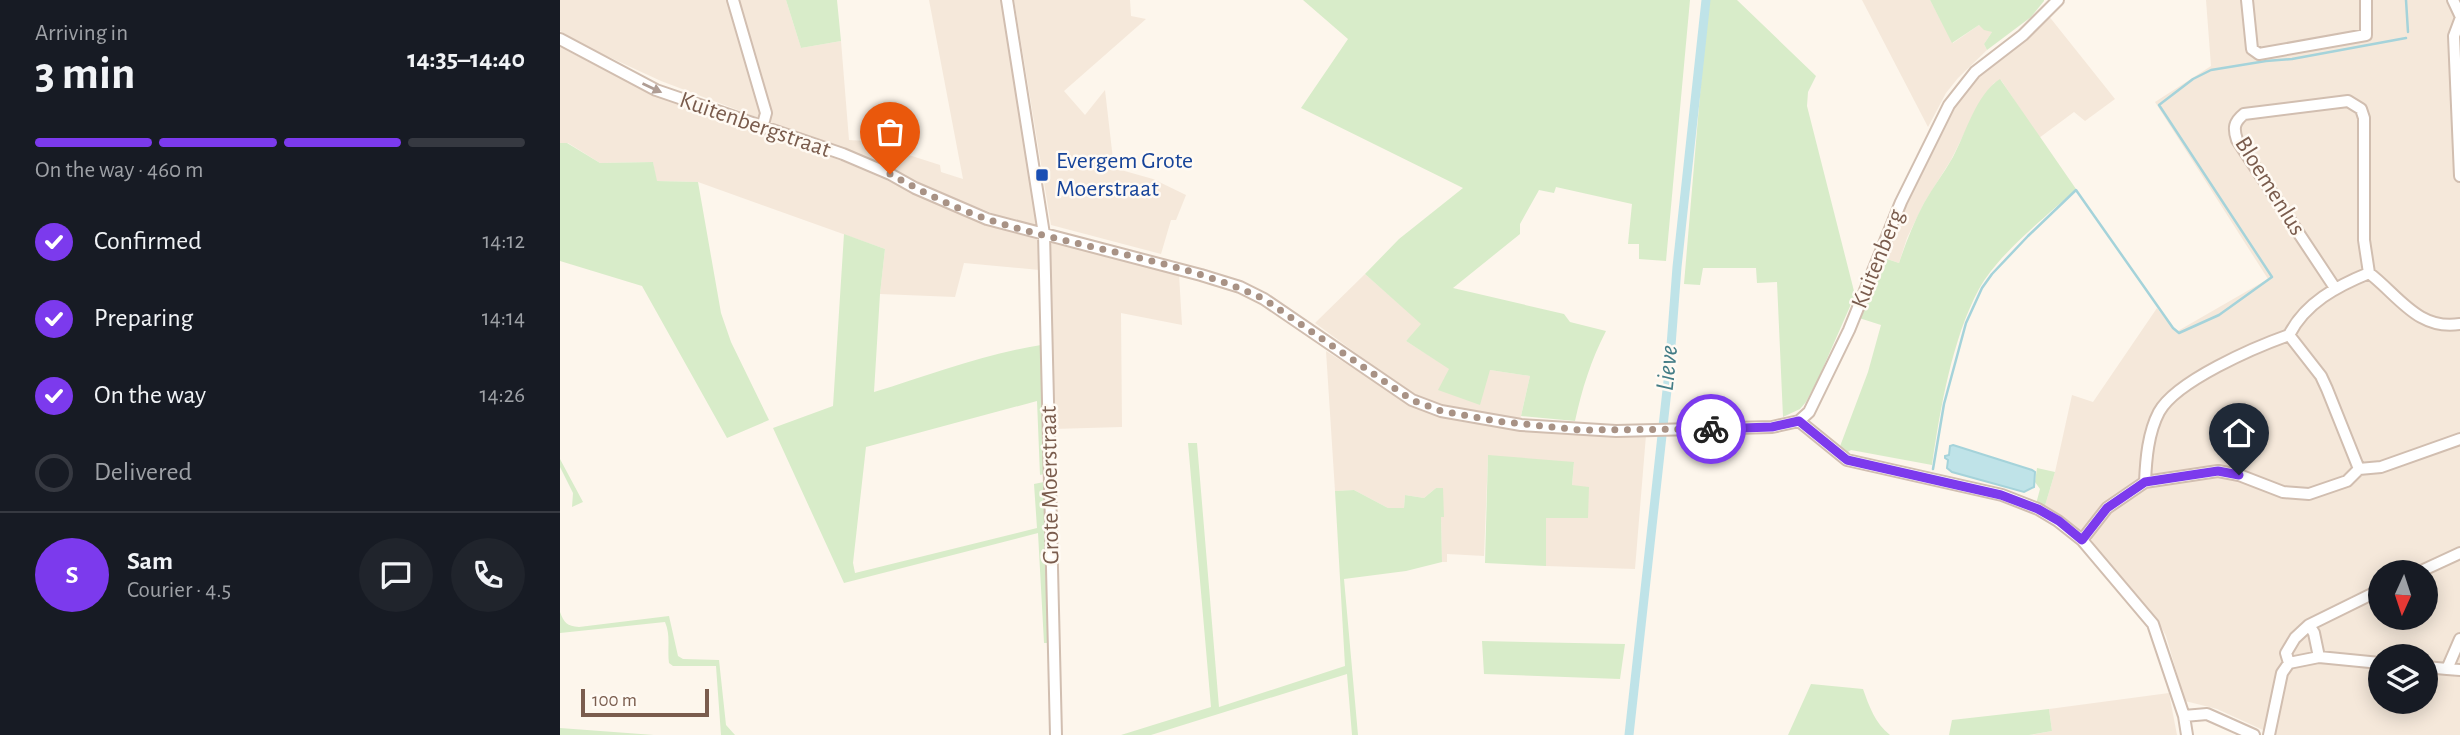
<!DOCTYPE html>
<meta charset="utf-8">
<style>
:root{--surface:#171b24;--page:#20242c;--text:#f1f3f6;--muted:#9ea1a6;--line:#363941;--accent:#7c3aed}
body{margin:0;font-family:"Alegreya Sans",sans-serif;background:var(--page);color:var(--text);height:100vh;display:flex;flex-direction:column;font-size:26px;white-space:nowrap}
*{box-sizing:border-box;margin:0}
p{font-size:23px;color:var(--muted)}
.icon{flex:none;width:38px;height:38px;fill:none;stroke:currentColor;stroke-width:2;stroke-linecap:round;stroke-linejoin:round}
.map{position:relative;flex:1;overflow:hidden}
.side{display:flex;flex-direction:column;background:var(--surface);width:560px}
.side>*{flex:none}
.needle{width:46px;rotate:183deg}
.fabs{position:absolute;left:1808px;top:560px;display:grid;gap:14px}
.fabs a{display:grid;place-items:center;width:70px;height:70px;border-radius:50%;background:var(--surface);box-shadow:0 4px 18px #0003;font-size:35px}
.scale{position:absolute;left:21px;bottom:18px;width:128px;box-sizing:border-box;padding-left:7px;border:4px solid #7a5c4d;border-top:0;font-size:19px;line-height:24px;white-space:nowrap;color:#7a5c4d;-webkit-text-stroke:5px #fffaf3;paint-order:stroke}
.pin{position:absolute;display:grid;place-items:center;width:60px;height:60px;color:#fff;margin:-72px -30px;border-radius:50% 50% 50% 0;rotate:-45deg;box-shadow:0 0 7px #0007}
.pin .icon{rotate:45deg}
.courier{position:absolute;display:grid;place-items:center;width:70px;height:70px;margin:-35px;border:5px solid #7c3aed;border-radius:50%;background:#fff;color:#222;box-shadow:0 2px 9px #0007}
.overview em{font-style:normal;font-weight:700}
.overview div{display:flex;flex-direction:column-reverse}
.overview{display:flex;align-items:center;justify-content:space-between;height:119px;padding:0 35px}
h1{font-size:46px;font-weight:700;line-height:52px}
.bar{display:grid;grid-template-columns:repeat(4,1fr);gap:10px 7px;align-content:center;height:84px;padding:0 35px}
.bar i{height:9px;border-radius:5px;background:var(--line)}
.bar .selected{background:var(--accent)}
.bar p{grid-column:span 4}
.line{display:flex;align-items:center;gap:18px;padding:0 35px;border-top:2px solid var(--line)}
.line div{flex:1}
.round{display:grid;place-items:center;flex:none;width:74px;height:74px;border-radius:37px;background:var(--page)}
ol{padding:0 35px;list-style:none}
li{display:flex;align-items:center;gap:21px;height:77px}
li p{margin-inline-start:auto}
li .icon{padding:7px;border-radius:50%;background:var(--accent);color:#fff;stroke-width:4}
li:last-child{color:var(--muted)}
li i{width:38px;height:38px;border:4px solid var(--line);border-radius:50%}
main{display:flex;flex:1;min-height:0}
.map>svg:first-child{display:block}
</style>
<main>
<section class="side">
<div class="overview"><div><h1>3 min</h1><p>Arriving in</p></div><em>14:35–14:40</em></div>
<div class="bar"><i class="selected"></i><i class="selected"></i><i class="selected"></i><i></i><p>On the way · 460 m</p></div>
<ol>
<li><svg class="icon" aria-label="check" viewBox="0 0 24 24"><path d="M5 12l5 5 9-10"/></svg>Confirmed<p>14:12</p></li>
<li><svg class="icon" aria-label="check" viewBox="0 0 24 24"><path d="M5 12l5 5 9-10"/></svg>Preparing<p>14:14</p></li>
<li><svg class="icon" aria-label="check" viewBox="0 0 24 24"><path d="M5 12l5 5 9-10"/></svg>On the way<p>14:26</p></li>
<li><i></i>Delivered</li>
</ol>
<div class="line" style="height:126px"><b class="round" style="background:var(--accent);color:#fff">S</b><div><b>Sam</b><p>Courier · 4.5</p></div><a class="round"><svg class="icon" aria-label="chat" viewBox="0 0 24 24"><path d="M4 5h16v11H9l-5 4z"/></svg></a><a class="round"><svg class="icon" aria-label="phone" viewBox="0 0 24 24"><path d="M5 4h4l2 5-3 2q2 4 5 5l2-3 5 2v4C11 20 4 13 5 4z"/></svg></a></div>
</section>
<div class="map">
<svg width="1900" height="735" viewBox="0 0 1900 735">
<rect width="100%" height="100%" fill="#fdf6ec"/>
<!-- residential -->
<path fill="#f5e8da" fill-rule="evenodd" d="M0,0H226L241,48L281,41L289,140L305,141L380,165L381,172L403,179L369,0H444L480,216L477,226L445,218L396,199L288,152L101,81L23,45L0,31Z
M454,0H570L571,16L586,19L504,91L525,115L545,90L554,168L593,179L626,195L616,220H611L601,254L491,225Z
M1302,0H1370L1393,43L1419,25L1432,32L1424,44L1427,50L1398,78L1386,93L1368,127Z
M1646,0H1900V735H1714L1657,709L1625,701L1606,636L1596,617L1535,548L1531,538L1537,530L1531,523L1527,528L1520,530L1484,509L1495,472L1512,395L1533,402L1597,308L1616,332L1708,279L1595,102L1651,66ZM1820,572H1866V618H1820ZM1820,656H1866V702H1820Z
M1488,15L1555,99L1525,121L1514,112L1479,138L1441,80L1434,83L1418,106L1391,160L1364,203L1347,238L1339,263L1321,257L1393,103L1422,70Z
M0,47L66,81L117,102L282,161L409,216L479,240L480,270L404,263L395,297L320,294L325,249L138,182L96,181L93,162L40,163L8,143H0Z
M493,242L619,274L622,325L561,313L562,427L493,429L488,246Z
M805,274L862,324L846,341L890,369L879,390L930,370L970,376L960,420L890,409L846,390L755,323Z
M766,351L862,411L903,422L1010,432L1086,435L1075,569L986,566V518L1028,517L1012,485L1014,463L928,456L924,556L887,554V562H882L881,517H883L876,488L864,498L845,495L844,508H828L794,490L775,491Z
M1609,693L1617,735H1470L1492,731L1489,709Z"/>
<!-- green -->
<path fill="#d8ecc9" d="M226,0H277L281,41L241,48Z
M743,0H1130L1106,261L1079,259V244H1068L1072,204L996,187L994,193L979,190L960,224V234L893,288L1004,314L1010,322L1046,331C1031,360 1022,389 1015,421L961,416L970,376L930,370L920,405L878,390L889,369L846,341L861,324L805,274L839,239L903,188L741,108L788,39Z
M1148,0H1177L1256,76L1248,92L1247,106L1295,295L1259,377L1246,402L1240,409L1223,417L1217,282L1197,283L1196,268H1143L1140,285L1124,284Z
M1370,0H1484V1L1471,17L1427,50L1424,44L1432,32L1424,30L1419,25L1392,43Z
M1440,79L1516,189C1486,217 1438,254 1419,289C1392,339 1380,410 1372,465L1291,450L1288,452L1287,455L1279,449L1308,372L1321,325L1296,317L1321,257L1339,263C1346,242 1354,222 1364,203C1373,187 1384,173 1393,157C1406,133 1416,94 1440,79Z
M0,143H7L40,163L93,162L97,181L138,182L161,313L171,342L209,420L167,438L82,286L0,261Z
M284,234L325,249L320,294L314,392C370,375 423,354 481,345L484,474L480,475L477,401L306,447L293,563L295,573L477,528L474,484L484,482L489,643H484L478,533L284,583L213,428L273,406Z
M628,443H637L659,707L785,666L775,491L794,490L828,508H844L845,495L864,498L876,488H883L884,517H881L882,562L846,571L784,579L798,735H792L787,674L591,735H561L651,707Z
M928,455L1014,462L1012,485L1029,487L1028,518H986V566L925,563Z
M0,459L23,502L12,507L13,493L0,467Z
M1477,468L1495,472L1484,509L1476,504L1480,489L1475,482Z
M0,612C4,623 7,626 19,627L109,616L118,656L123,659L159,660L166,725L175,735H161L156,666H113L109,663C107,649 111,636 105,622L0,633Z
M922,641L1065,644L1060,679L924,674Z
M1251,684L1303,689C1309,706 1315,723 1330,735H1228Z
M1489,709L1492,731L1469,735H1389L1392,720Z
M0,728L94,735H0Z"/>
<!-- water -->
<path fill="#bfe3e8" stroke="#a5d3da" stroke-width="2" d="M1393,445L1472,470L1475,472L1474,487L1464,492L1392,472L1387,468L1388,460L1385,458V456L1389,455L1390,446Z"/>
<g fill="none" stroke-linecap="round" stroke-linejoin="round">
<!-- stream -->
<path stroke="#a5d3da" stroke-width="2.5" d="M1846,0L1848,32
M1373,469L1384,404L1406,323L1422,288L1432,274L1468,236L1516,190L1613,328L1619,333L1659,315L1712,277L1599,105L1633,79L1651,70L1706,61L1732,59L1846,38"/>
<!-- canal -->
<path stroke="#bfe3e8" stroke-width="9" d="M1069,735L1109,372L1117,267L1146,0"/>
<!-- minor casing -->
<g stroke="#d1beb0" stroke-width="14">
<path id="minor" d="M173,0L206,113L202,128
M447,0L484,234L496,735
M1687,0L1692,49L1699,54L1806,35V0
M1893,0L1900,15
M1900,20L1894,36L1900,176
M0,39L96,90L283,154L330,174L355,188L427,219L641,275L680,287L704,299L852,400L881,411L961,425L1056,431L1212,427L1239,421L1249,412L1289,330L1341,202L1389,105L1415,72L1463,35L1498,0
M1775,288L1677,140C1673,128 1674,122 1684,114L1788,101L1801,109L1804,118V240L1809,273
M1729,335L1761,376L1767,389L1799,469
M1239,421L1287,460L1442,495L1478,509L1498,521L1522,540L1593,624L1624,716L1627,735
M1585,482C1586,459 1588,433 1599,412C1616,381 1695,347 1729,335C1745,303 1777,286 1809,273C1838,295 1858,331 1900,324
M1522,540L1547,508L1585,482L1658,471L1679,475L1723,492L1749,494L1787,481L1799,469L1821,467L1900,439
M1859,572L1900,553
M1749,625L1754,633L1759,657L1729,663L1726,653L1735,638Z
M1749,625L1820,590
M1900,639L1887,669L1900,670
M1759,657L1820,663
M1866,667L1887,669
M1624,716L1647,714L1694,735
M1709,735L1722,673L1729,663"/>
</g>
<!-- minor -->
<use href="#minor" stroke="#fff" stroke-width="10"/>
</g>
<!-- one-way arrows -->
<defs><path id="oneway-solid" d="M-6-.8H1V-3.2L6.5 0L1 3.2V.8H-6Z" transform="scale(1.75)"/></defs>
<use fill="#af9d94" href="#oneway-solid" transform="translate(92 88) rotate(25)"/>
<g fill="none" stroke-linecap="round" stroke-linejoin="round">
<!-- done -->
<path stroke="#a89285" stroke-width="7" stroke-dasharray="0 12.6" d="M330,174C361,191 394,208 427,219C518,249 617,258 704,299L834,388L852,400L881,411L936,421L1020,430L1151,429"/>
<!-- route -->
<path stroke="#7c3aed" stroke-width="9" d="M1151,429L1212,427L1239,421L1287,460L1441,495L1478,509L1499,521L1522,540L1547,508L1585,482L1658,471L1679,475"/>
</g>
<!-- markers -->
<rect fill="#1a4fb4" stroke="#fffaf3" stroke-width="2.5" x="475" y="168" width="14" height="14" rx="3.5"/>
<g text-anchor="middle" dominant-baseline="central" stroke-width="5" stroke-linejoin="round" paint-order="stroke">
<!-- street labels -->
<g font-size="24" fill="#7a5c4d" stroke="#fffaf3">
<text transform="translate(195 125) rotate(19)">Kuitenbergstraat</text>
<text transform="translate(1710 186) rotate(58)">Bloemenlus</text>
<text transform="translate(1318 259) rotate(-68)">Kuitenberg</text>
<text transform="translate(490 485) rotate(-91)">Grote Moerstraat</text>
</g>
<!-- transit labels -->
<g font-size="24" fill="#164399" stroke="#fffaf3" text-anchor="start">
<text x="496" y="161">Evergem Grote<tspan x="496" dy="28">Moerstraat</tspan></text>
</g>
<!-- water labels -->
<g font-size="26" font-style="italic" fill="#437c86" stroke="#fffaf3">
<text transform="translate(1107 368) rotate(-84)">Lieve</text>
</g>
</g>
</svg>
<div class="fabs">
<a><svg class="needle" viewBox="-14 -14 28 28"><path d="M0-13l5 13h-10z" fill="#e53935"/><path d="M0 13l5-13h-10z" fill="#9ea1a6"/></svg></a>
<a><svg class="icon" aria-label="layers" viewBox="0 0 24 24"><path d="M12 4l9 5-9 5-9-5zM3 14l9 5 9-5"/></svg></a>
</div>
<div class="scale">100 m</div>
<div class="pin" style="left:330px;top:174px;background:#ea580c"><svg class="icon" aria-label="bag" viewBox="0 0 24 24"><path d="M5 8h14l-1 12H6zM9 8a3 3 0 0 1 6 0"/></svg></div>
<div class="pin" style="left:1679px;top:475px;background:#1f2937"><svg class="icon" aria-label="home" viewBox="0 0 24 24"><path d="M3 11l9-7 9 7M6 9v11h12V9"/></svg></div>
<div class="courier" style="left:1151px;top:429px"><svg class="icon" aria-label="bike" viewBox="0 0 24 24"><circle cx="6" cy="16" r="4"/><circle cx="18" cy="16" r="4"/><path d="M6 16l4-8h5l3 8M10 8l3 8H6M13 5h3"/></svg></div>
</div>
</main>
